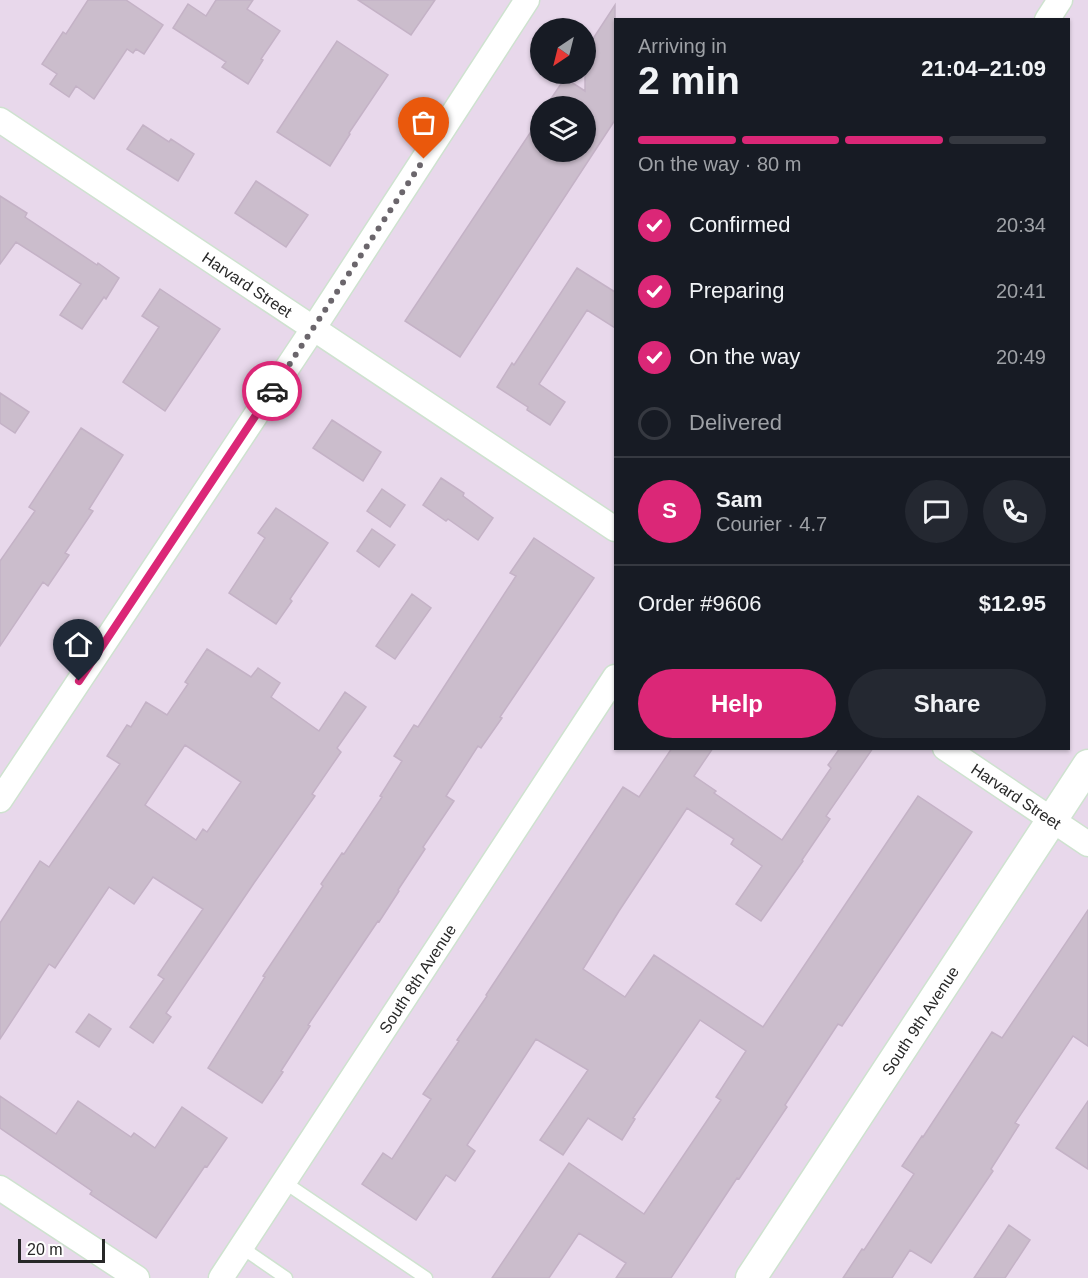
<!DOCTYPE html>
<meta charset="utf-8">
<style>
:root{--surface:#171b24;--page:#242831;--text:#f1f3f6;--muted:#9ea1a6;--line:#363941;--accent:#db2777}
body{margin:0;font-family:Helvetica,sans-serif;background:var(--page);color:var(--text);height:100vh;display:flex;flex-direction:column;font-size:22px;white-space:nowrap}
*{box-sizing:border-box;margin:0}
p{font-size:20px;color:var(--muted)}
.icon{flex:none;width:33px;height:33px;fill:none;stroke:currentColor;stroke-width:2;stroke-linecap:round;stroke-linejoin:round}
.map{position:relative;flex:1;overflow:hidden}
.sheet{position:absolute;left:614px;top:18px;width:456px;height:732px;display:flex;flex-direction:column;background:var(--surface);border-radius:0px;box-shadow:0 2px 4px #0004}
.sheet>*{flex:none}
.needle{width:39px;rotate:215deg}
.fabs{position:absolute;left:530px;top:18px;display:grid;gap:12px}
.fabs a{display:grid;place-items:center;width:66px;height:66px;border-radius:50%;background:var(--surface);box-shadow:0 2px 4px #0004;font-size:30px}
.scale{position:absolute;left:18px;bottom:15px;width:87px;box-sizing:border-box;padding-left:6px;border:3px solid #282828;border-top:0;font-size:16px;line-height:21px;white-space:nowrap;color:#282828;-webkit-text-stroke:4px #fff;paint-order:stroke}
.pin{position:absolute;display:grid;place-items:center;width:51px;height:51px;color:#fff;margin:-62px -26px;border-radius:50% 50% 50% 0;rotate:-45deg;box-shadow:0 0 6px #0007}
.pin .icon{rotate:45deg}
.courier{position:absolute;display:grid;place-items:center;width:60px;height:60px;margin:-30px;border:4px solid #db2777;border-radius:50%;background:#fff;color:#222;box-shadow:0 2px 8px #0007}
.summary em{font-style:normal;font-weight:700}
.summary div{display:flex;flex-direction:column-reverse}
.summary{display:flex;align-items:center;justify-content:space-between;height:102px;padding:0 24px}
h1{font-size:39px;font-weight:700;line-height:45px}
.bar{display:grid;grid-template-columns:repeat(4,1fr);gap:9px 6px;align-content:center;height:72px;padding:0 24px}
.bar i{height:8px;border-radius:4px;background:var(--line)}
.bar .on{background:var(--accent)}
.bar p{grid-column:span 4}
.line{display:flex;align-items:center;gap:15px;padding:0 24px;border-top:2px solid var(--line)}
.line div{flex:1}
.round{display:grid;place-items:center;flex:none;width:63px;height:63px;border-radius:32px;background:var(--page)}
ol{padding:0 24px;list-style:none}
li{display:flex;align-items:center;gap:18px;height:66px}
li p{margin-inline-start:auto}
li .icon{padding:6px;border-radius:50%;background:var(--accent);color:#fff;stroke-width:4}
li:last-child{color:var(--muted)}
li i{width:33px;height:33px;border:3px solid var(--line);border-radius:50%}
.primary-button{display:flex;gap:12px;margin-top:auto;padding:12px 24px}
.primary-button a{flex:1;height:69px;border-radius:36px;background:var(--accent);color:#fff;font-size:24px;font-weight:700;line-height:69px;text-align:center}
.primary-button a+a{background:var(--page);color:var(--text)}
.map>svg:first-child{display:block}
</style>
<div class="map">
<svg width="1088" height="1278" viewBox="0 0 1088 1278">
<rect width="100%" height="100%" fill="#e8d8eb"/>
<!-- building -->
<path fill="#cbbdcc" stroke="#c4b2c6" stroke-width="1.5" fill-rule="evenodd" d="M88,0H126L163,25L144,54L136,49L133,53L127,49L94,99L76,86L69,97L50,84L57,74L42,64L63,32L66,34Z
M216,0H253L247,9L280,31L261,59L263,60L248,84L222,67L226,62L173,28L188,4L206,16Z
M358,0H435L411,35Z
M615,5V120L460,357L405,321L540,118V152H585V106H546L565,78L585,91V51Z
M337,41L388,75L349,133L350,134L330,166L277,132Z
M143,125L169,142L171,139L194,154L178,181L127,149Z
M256,181L308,215L286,247L235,213Z
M0,196L27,213L25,217L97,265L98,263L119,278L106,299L104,297L82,329L60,315L81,284L16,242L0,264Z
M577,268L615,292V328L587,310L539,384L565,402L550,425L527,410L528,407L497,387L512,363L514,365Z
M160,289L220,329L165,411L123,382L159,327L142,316Z
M0,393L29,412L15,433L0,423Z
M332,420L381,452L363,481L313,448Z
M81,428L123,455L89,509L93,511L65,553L69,555L48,586L43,582L0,646V561L35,511L29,507Z
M441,478L464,493L463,496L493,518L478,540L448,519L446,521L423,505Z
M382,489L405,505L390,527L367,511Z
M276,508L328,543L290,599L292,601L276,624L229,593L265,538L258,533Z
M372,529L395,545L379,567L357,551Z
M534,538L594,578L500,717L502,718L481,748L478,746L446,796L454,801L423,847L425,849L398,890L399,891L379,922L378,921L308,1025L310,1026L281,1071L283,1072L262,1103L208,1068L265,977L263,976L323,886L321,884L342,853L344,854L382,797L380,796L402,761L394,756L414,725L418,727L516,576L510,573Z
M412,594L431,608L395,659L376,646Z
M207,649L251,677L258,668L280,683L271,697L319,731L345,692L366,707L337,748L341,752L312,794L315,796L254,883L166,1013L171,1017L153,1043L130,1027L164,979L158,975L203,909L153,877L134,904L109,887L55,968L49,964L0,1039V923L40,861L49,867L120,764L107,756L127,725L131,727L146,702L167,715L188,684L185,682ZM185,745L241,782L207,832L203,829L196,840L145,805Z
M672,748H713L694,776L716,791L714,793L782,840L831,768L828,765L840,748H873L826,816L830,819L802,860L803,861L761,921L736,904L762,866L731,844L734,839L687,808L619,911L583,969L625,997L654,955L763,1027L918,796L972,832L842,1026L838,1024L785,1105L787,1107L739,1179L737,1178L671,1278H616L626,1263L579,1233L549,1278H492L569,1163L644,1214L721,1100L716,1097L746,1051L700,1020L633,1118L635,1119L622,1140L588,1118L563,1155L540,1140L588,1070L536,1039L467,1145L475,1151L455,1181L446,1175L416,1220L362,1184L383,1153L392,1159L431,1099L423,1094L459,1041L457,1040L487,996L486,995L623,787L639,797Z
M1088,910V1046L1073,1036L1015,1123L1019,1125L991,1169L993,1171L931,1263L910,1250L892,1278H843L862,1249L864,1250L914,1174L902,1166L922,1136L923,1137L992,1032L1002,1038Z
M89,1014L111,1029L99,1047L76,1032Z
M0,1096L56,1134L78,1101L131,1137L134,1133L155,1148L182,1107L227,1138L207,1167L205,1166L156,1238L90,1194L92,1191L0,1128Z
M1088,1101V1169L1056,1148Z
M1009,1225L1030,1240L1005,1278H974Z"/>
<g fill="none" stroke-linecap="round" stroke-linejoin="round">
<!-- service casing -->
<g stroke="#cee2cf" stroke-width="15">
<path id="service" d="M284,1182L426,1278
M241,1247L286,1278"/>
</g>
<!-- minor casing -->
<g stroke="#cee2cf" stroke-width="27">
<g id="minor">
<path d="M1047,20L1060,0"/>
<path id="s1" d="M0,120L615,529"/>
<path id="s2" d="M945,748L1088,844"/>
<path d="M0,800L313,329L527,0"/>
<path d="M0,1188L137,1278"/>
<path id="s3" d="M221,1278L615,677"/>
</g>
</g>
<!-- tertiary casing -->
<g stroke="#cee2cf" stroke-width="33">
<g id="tertiary">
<path id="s4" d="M751,1278L1088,765"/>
</g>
</g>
<!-- service -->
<use href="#service" stroke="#fff" stroke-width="12"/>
<!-- minor -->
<use href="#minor" stroke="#fff" stroke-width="24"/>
<!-- tertiary -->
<use href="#tertiary" stroke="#fff" stroke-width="30"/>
</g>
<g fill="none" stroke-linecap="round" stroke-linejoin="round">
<!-- done -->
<path stroke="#6b666c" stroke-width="6" stroke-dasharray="0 10.8" d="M272,391L424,159"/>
<!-- route -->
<path stroke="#db2777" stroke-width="8" d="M79,681L272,391"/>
</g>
<g text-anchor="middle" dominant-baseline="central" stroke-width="5" stroke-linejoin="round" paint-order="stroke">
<!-- street labels -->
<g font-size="16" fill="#282828" stroke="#fff">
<text stroke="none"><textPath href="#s1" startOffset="297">Harvard Street</textPath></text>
<text stroke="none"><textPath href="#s2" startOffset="86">Harvard Street</textPath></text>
<text stroke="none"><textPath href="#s3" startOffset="358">South 8th Avenue</textPath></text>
<text stroke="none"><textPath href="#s4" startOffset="308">South 9th Avenue</textPath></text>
</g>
</g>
</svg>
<div class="fabs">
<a><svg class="needle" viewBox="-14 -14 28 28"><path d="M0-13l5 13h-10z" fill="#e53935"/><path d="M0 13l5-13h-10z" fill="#9ea1a6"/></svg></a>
<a><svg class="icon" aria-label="layers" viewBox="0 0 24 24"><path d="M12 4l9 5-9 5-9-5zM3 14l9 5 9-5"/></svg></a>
</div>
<div class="scale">20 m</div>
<div class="pin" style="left:424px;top:159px;background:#ea580c"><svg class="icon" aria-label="bag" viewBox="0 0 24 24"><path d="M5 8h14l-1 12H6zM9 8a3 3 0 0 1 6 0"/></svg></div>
<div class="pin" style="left:79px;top:681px;background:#1f2937"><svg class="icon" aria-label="home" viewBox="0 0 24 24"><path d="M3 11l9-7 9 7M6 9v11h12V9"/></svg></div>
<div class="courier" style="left:272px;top:391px"><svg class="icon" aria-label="car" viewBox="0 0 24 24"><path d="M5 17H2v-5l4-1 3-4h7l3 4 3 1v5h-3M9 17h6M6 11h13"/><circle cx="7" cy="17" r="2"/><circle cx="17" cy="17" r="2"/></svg></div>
<section class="sheet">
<div class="summary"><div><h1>2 min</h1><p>Arriving in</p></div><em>21:04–21:09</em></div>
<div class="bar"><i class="on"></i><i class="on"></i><i class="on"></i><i></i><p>On the way · 80 m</p></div>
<ol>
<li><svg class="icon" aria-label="check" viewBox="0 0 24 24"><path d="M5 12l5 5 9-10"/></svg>Confirmed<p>20:34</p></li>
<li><svg class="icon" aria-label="check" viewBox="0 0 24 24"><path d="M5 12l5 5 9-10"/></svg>Preparing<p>20:41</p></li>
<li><svg class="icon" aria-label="check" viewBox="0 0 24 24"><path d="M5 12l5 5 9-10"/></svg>On the way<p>20:49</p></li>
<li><i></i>Delivered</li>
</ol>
<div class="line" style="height:108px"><b class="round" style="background:var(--accent);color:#fff">S</b><div><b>Sam</b><p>Courier · 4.7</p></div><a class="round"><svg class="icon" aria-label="chat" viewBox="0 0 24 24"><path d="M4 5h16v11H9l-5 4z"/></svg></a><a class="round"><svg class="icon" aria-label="phone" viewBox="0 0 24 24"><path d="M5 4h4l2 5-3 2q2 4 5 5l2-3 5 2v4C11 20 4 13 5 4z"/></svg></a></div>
<div class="line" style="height:78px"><div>Order #9606</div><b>$12.95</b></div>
<div class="primary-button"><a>Help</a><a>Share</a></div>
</section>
</div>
